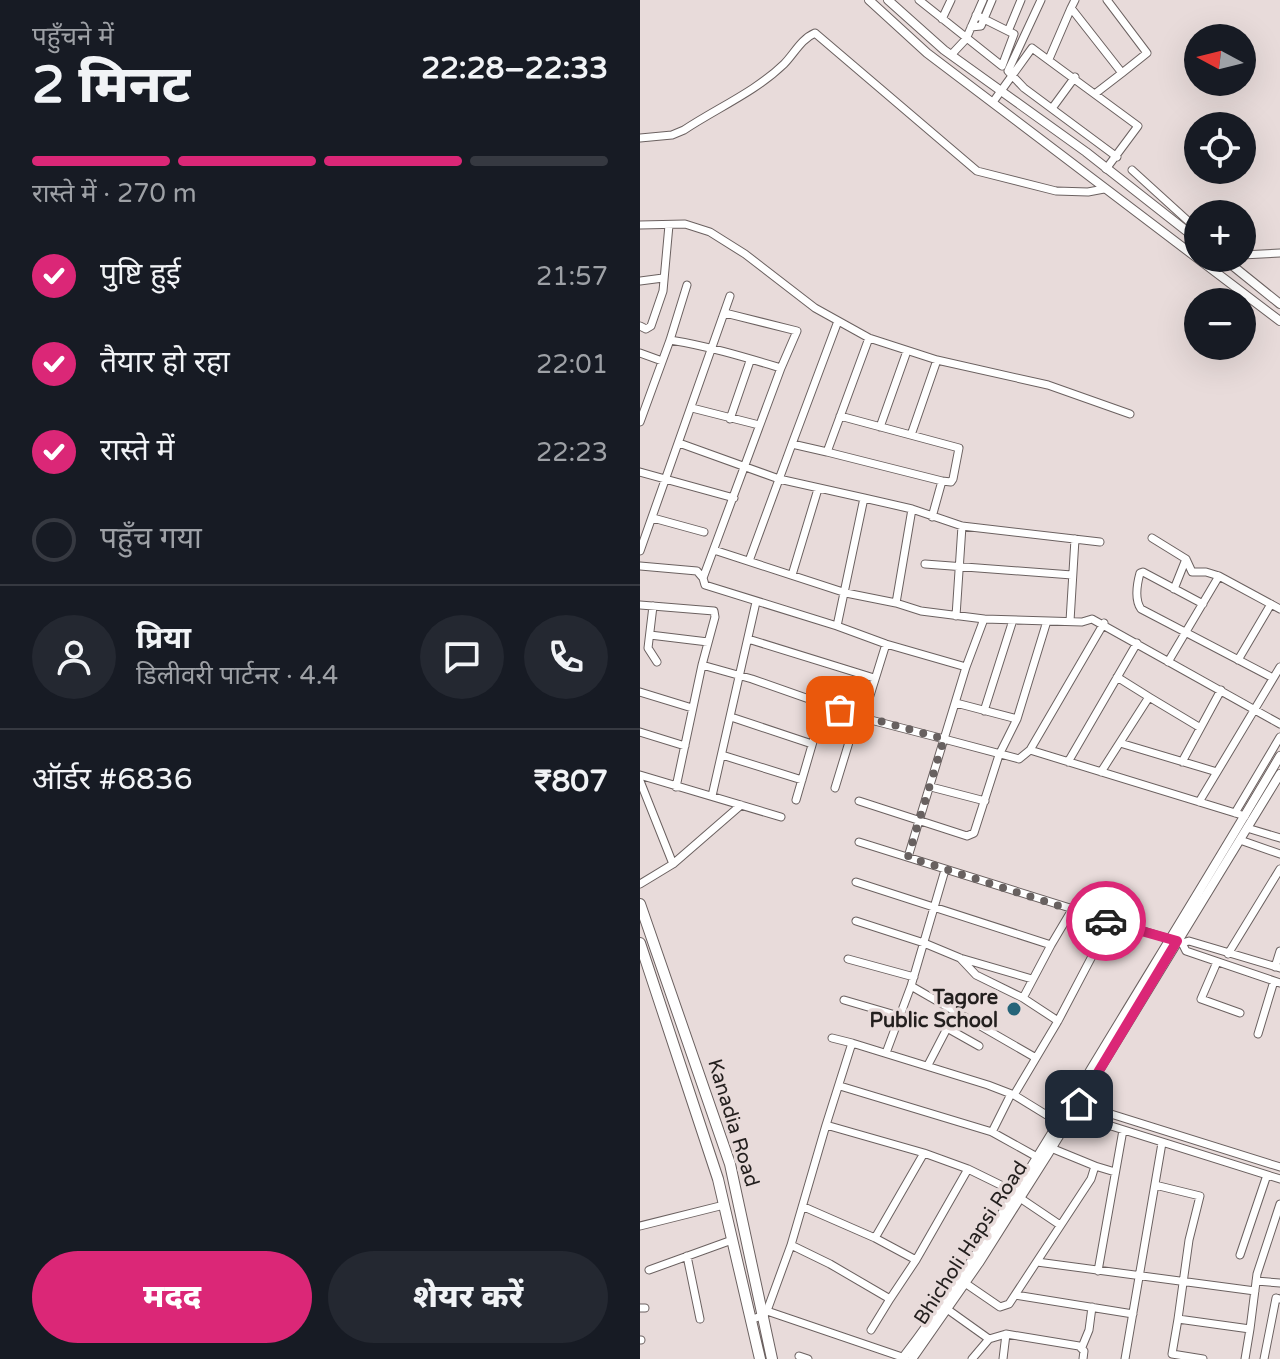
<!DOCTYPE html>
<html lang="hi">
<meta charset="utf-8">
<style>
:root{--surface:#171b24;--page:#242831;--text:#f1f3f6;--muted:#9ea1a6;--line:#363941;--accent:#db2777}
body{margin:0;font-family:"Varela Round","Noto Sans Devanagari",sans-serif;background:var(--page);color:var(--text);height:100vh;display:flex;flex-direction:column;font-size:30px;white-space:nowrap}
*{box-sizing:border-box;margin:0}
p{font-size:26px;color:var(--muted)}
.icon{flex:none;width:44px;height:44px;fill:none;stroke:currentColor;stroke-width:2;stroke-linecap:round;stroke-linejoin:round}
.map{position:relative;flex:1;overflow:hidden}
.panel{display:flex;flex-direction:column;background:var(--surface);width:640px}
.panel>*{flex:none}
.needle{width:52px;rotate:277deg}
.tools{position:absolute;left:544px;top:24px;display:grid;gap:16px}
.tools a{display:grid;place-items:center;width:72px;height:72px;border-radius:50%;background:var(--surface);box-shadow:0 8px 32px #0002;font-size:40px}
.pin{position:absolute;display:grid;place-items:center;width:68px;height:68px;color:#fff;margin:-34px;border-radius:16px;box-shadow:0 4px 12px #0006}
.courier{position:absolute;display:grid;place-items:center;width:80px;height:80px;margin:-40px;border:6px solid #db2777;border-radius:50%;background:#fff;color:#222;box-shadow:0 2px 10px #0007}
.head em{font-style:normal;font-weight:800}
.head div{display:flex;flex-direction:column-reverse}
.head{display:flex;align-items:center;justify-content:space-between;height:136px;padding:0 32px}
h1{font-size:52px;font-weight:800;line-height:60px}
.bar{display:grid;grid-template-columns:repeat(4,1fr);gap:12px 8px;align-content:center;height:96px;padding:0 32px}
.bar i{height:10px;border-radius:6px;background:var(--line)}
.bar .on{background:var(--accent)}
.bar p{grid-column:span 4}
.line{display:flex;align-items:center;gap:20px;padding:0 32px;border-top:2px solid var(--line)}
.line div{flex:1}
.round{display:grid;place-items:center;flex:none;width:84px;height:84px;border-radius:42px;background:var(--page)}
ol{padding:0 32px;list-style:none}
li{display:flex;align-items:center;gap:24px;height:88px}
li p{margin-inline-start:auto}
li .icon{padding:8px;border-radius:50%;background:var(--accent);color:#fff;stroke-width:4}
li:last-child{color:var(--muted)}
li i{width:44px;height:44px;border:4px solid var(--line);border-radius:50%}
.cta{display:flex;gap:16px;margin-top:auto;padding:16px 32px}
.cta a{flex:1;height:92px;border-radius:48px;background:var(--accent);color:#fff;font-size:32px;font-weight:800;line-height:92px;text-align:center}
.cta a+a{background:var(--page);color:var(--text)}
main{display:flex;flex:1;min-height:0}
.map>svg:first-child{display:block}
</style>
<main>
<section class="panel">
<div class="head"><div><h1>2 मिनट</h1><p>पहुँचने में</p></div><em>22:28–22:33</em></div>
<div class="bar"><i class="on"></i><i class="on"></i><i class="on"></i><i></i><p>रास्ते में · 270 m</p></div>
<ol>
<li><svg class="icon" aria-label="check" viewBox="0 0 24 24"><path d="M5 12l5 5 9-10"/></svg>पुष्टि हुई<p>21:57</p></li>
<li><svg class="icon" aria-label="check" viewBox="0 0 24 24"><path d="M5 12l5 5 9-10"/></svg>तैयार हो रहा<p>22:01</p></li>
<li><svg class="icon" aria-label="check" viewBox="0 0 24 24"><path d="M5 12l5 5 9-10"/></svg>रास्ते में<p>22:23</p></li>
<li><i></i>पहुँच गया</li>
</ol>
<div class="line" style="height:144px"><a class="round"><svg class="icon" aria-label="person" viewBox="0 0 24 24"><circle cx="12" cy="8" r="4"/><path d="M4 21q1-7 8-7t8 7"/></svg></a><div><b>प्रिया</b><p>डिलीवरी पार्टनर · 4.4</p></div><a class="round"><svg class="icon" aria-label="chat" viewBox="0 0 24 24"><path d="M4 5h16v11H9l-5 4z"/></svg></a><a class="round"><svg class="icon" aria-label="phone" viewBox="0 0 24 24"><path d="M5 4h4l2 5-3 2q2 4 5 5l2-3 5 2v4C11 20 4 13 5 4z"/></svg></a></div>
<div class="line" style="height:104px"><div>ऑर्डर #6836</div><b>₹807</b></div>
<div class="cta"><a>मदद</a><a>शेयर करें</a></div>
</section>
<div class="map">
<svg width="640" height="1359" viewBox="0 0 640 1359">
<rect width="100%" height="100%" fill="#e8dbda"/>
<g fill="none" stroke-linecap="round" stroke-linejoin="round">
<!-- minor casing -->
<g stroke="#6b6160" stroke-width="9">
<path id="minor" d="M279,0L362,66L374,34L336,15
M401,0L368,71L384,88L477,157
M435,0L431,8L482,73L456,93
M467,0L507,53L482,73
M302,19L311,0
M331,27L341,26L352,0
M369,29L381,0
M311,55L326,39L343,0
M409,59L431,8
M353,102L392,48L498,126L466,169
M413,107L435,77
M0,138L32,135L44,130C77,108 115,92 144,64C154,54 161,39 175,33L337,171L416,191L448,192L464,189
M492,170L558,230
M0,225L45,224L70,232L105,254L175,308L229,338L297,360L408,385L490,414
M602,255L640,253
M0,281L23,278
M85,313L157,331L141,368
M0,326L6,329L11,326L23,291L29,225
M229,338L187,452L302,481
M30,340C68,346 104,357 141,368L63,578L65,585L197,626L224,498L139,479L39,443
M0,353L22,361
M52,408L119,425
M200,416L319,448L313,479L311,482L302,481L292,517
M90,419L110,361
M0,422L30,340L47,285
M240,427L267,351
M271,435L297,360
M187,452L152,444L198,321
M0,472L94,498
M224,498L272,509
M13,518L64,532
M512,538L546,559L552,572H566L579,576
M74,550L206,593L256,603
M0,551L90,296
M109,561L152,444
M285,564L432,575
M0,566L57,571L63,578
M152,575L178,489
M534,589L546,559
M563,604L503,572L500,573C497,584 494,599 501,609L633,678
M0,605L74,611L75,617L62,665L112,679L223,718L304,739L326,667L246,644L197,626
M13,606L8,648L17,662
M316,616L322,526
M344,619L281,611L256,603L272,509L322,526L460,542
M430,621L435,539
M10,635L68,642
M108,639L234,678
M598,660L631,604
M528,662L579,576L640,609
M326,667L344,619L442,622L452,619L640,724
M0,692L52,708
M509,697L559,727
M316,703L377,719
M344,711L373,620
M91,717L172,744
M223,718L246,644
M0,732L45,746
M480,743L577,772
M390,750L464,623
M82,755L162,780
M428,762L497,643
M542,762L581,690
M461,772L509,697L477,677
M0,775L141,817
M0,781L33,864
M36,787L62,665
M291,787L345,801
M195,788L217,716
M72,796L116,602
M156,800L184,704
M219,801L327,836L334,833L359,755L377,719L407,621
M559,802L640,667
M595,813L640,737
M607,828L640,838
M600,840L640,854
M219,842L542,943L549,941L640,968
M268,857L304,739L379,759L390,750L605,816
M216,882L411,945L433,908
M0,884L33,864L101,805
M216,921L284,943L320,958L392,979
M542,943L546,951L640,983
M588,954L640,869
M320,958L336,975L383,998L418,1021L374,1095
M208,959L274,977
M577,962L561,999L600,1013
M635,967L640,951
M271,986L396,1058
M383,998L411,945
M204,1000L259,1016
M418,1021L470,922
M307,1028L339,1046
M618,1034L634,981
M192,1038L212,1043
M246,1053L271,986L305,870
M288,1065L315,1013
M200,1086L352,1132L397,1157
M439,1104L640,1167
M433,1114L640,1179
M352,1132L371,1094
M284,1153L328,1169
M455,1166L475,1172
M515,1185L560,1196L549,1240L538,1319
M380,1198L420,1225
M164,1207L235,1238
M0,1226L84,1205
M151,1245L186,1125
M600,1255L627,1175
M47,1256L60,1319
M276,1260L328,1169L375,1192
M397,1262L615,1291
M9,1270L92,1240
M458,1271L483,1130
M616,1281L640,1283
M325,1283L360,1307L369,1304L451,1179L455,1166L411,1148
M375,1295L493,1314
M0,1308H5
M307,1309L349,1339
M127,1311L265,1358
M110,1320L124,1315L128,1308L151,1245L190,1264L250,1299L276,1260L235,1238L284,1153L186,1125L212,1043L348,1085L374,1095L418,1122
M231,1330L250,1299
M366,1334L439,1346L444,1351L443,1359
M0,1340H1
M442,1347L449,1330L452,1307
M159,1356L168,1359
M332,1359L349,1339L366,1334L363,1359
M485,1359L522,1143
M563,1359L532,1354L538,1319L610,1329L617,1274L640,1204
M605,1359L610,1329
M624,1359L636,1298L640,1299"/>
</g>
<!-- tertiary casing -->
<g stroke="#6b6160" stroke-width="10">
<path id="tertiary" d="M229,0L287,53L640,321
M248,0L304,50L446,152L558,240
M583,258L640,304
M262,1359C331,1269 389,1170 448,1074C512,968 577,863 640,756
M272,1359L339,1263L408,1154L640,774"/>
</g>
<!-- secondary casing -->
<g stroke="#6b6160" stroke-width="12">
<path id="secondary" d="M0,904L90,1164L132,1359
M0,943L78,1179L120,1359"/>
</g>
<!-- minor -->
<use href="#minor" stroke="#fff" stroke-width="7"/>
<!-- tertiary -->
<use href="#tertiary" stroke="#fff" stroke-width="8"/>
<!-- secondary -->
<use href="#secondary" stroke="#fff" stroke-width="10"/>
</g>
<g fill="none" stroke-linecap="round" stroke-linejoin="round">
<!-- done -->
<path stroke="#686160" stroke-width="8" stroke-dasharray="0 14.4" d="M200,710L304,739L268,857L466,921"/>
<!-- route -->
<path stroke="#db2777" stroke-width="10" d="M439,1104L537,941L466,921"/>
</g>
<!-- markers -->
<circle fill="#256479" stroke="#e8dbda" stroke-width="3" cx="374" cy="1009" r="8"/>
<g text-anchor="middle" dominant-baseline="central" stroke-width="7" stroke-linejoin="round" paint-order="stroke">
<!-- poi labels -->
<g font-size="20" font-weight="bold" fill="#231f1e" stroke="#e8dbda" text-anchor="end">
<text x="358" y="998">Tagore<tspan x="358" dy="23">Public School</tspan></text>
</g>
<!-- street labels -->
<g font-size="20" fill="#231f1e" stroke="#e8dbda">
<text transform="translate(93 1123) rotate(73)">Kanadia Road</text>
<text transform="translate(331 1243) rotate(-57)">Bhicholi Hapsi Road</text>
</g>
</g>
</svg>
<div class="tools">
<a><svg class="needle" viewBox="-14 -14 28 28"><path d="M0-13l5 13h-10z" fill="#e53935"/><path d="M0 13l5-13h-10z" fill="#9ea1a6"/></svg></a>
<a><svg class="icon" aria-label="locate" viewBox="0 0 24 24"><circle cx="12" cy="12" r="6"/><path d="M12 2v4M12 18v4M2 12h4M18 12h4"/></svg></a>
<a>+</a>
<a>−</a>
</div>
<div class="pin" style="left:200px;top:710px;background:#ea580c"><svg class="icon" aria-label="bag" viewBox="0 0 24 24"><path d="M5 8h14l-1 12H6zM9 8a3 3 0 0 1 6 0"/></svg></div>
<div class="pin" style="left:439px;top:1104px;background:#1f2937"><svg class="icon" aria-label="home" viewBox="0 0 24 24"><path d="M3 11l9-7 9 7M6 9v11h12V9"/></svg></div>
<div class="courier" style="left:466px;top:921px"><svg class="icon" aria-label="car" viewBox="0 0 24 24"><path d="M5 17H2v-5l4-1 3-4h7l3 4 3 1v5h-3M9 17h6M6 11h13"/><circle cx="7" cy="17" r="2"/><circle cx="17" cy="17" r="2"/></svg></div>
</div>
</main>
